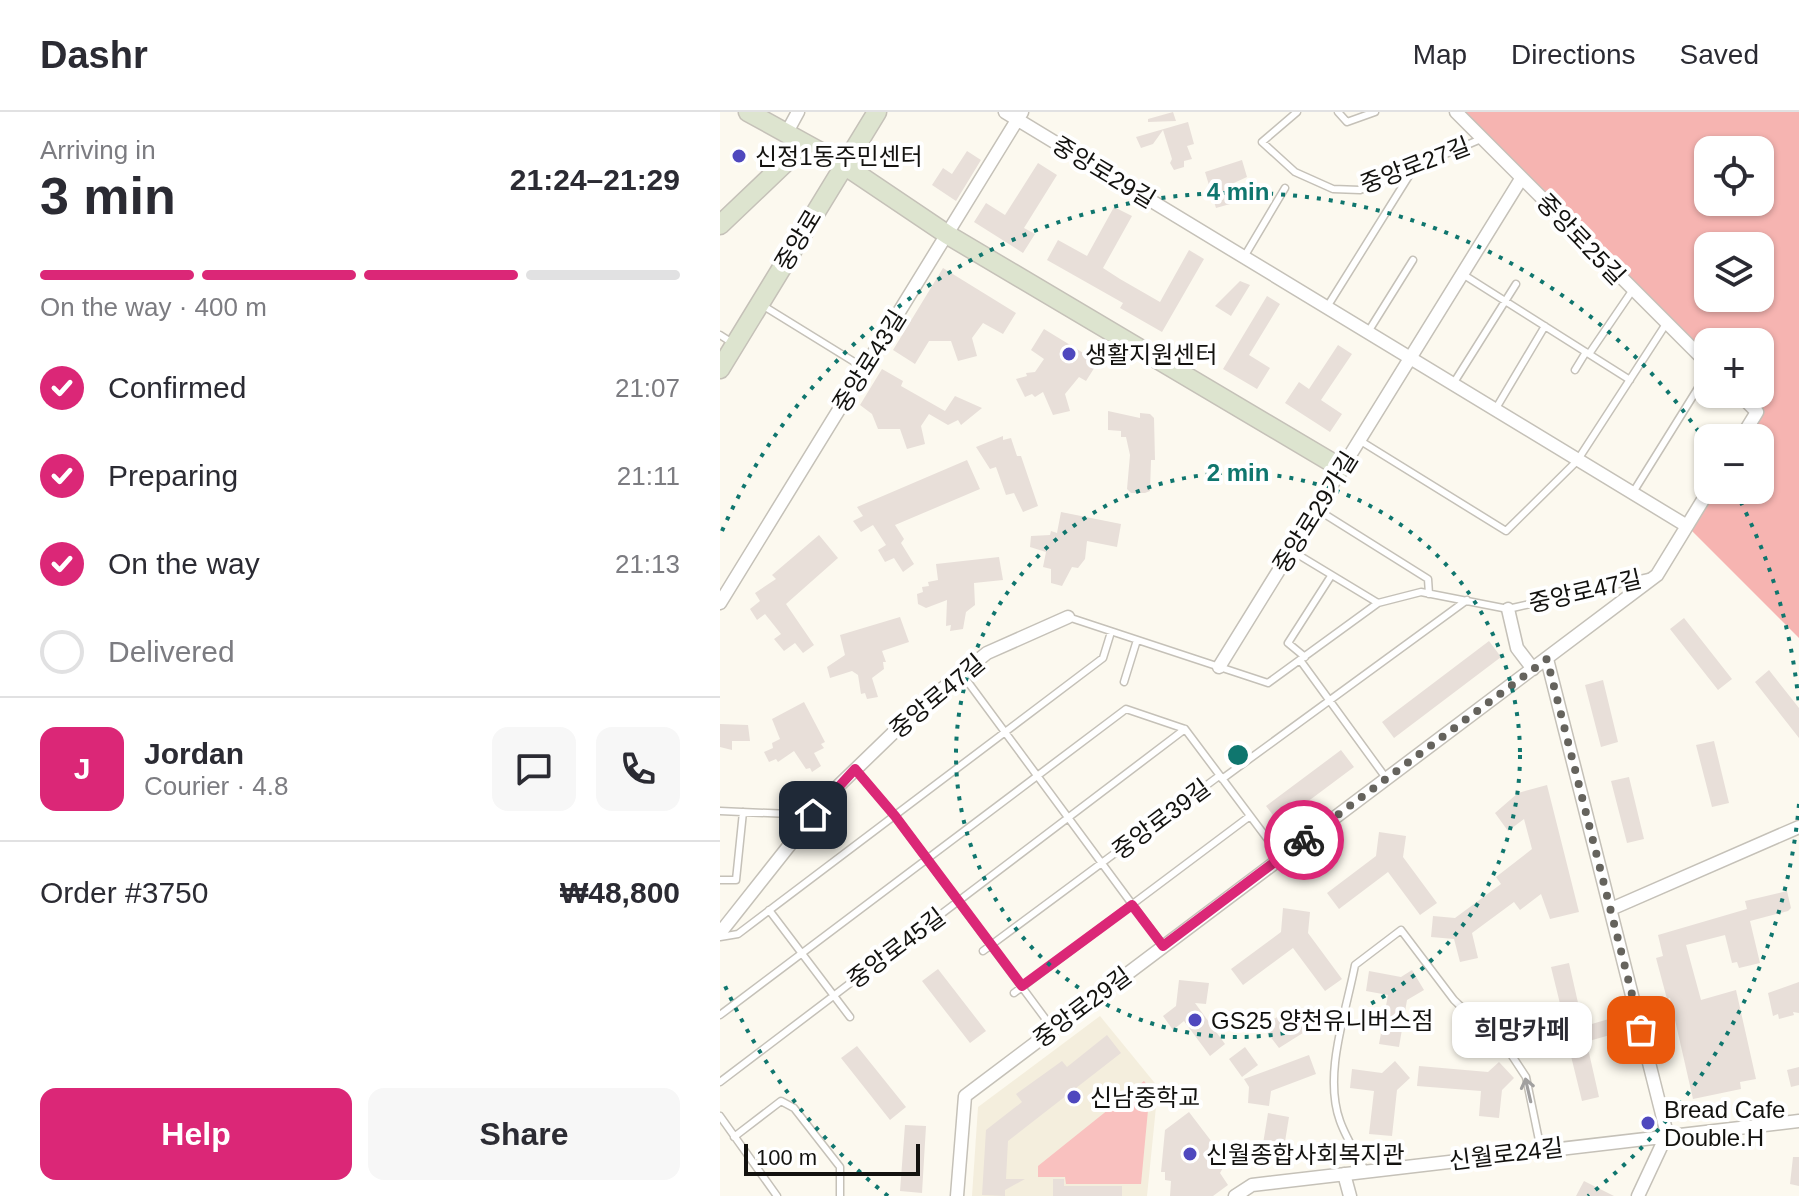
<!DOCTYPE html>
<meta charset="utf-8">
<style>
:root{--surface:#fff;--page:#f7f7f7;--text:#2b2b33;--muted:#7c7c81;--line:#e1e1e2;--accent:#db2777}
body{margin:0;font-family:Arial,"Noto Sans KR",sans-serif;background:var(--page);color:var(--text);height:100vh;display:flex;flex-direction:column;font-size:30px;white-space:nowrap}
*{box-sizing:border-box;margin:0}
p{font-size:26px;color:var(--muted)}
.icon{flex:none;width:44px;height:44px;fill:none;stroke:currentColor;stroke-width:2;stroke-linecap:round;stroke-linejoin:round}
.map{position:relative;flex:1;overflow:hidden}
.details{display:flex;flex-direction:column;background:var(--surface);width:720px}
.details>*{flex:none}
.buttons{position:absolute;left:974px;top:24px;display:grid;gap:16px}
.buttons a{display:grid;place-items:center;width:80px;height:80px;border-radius:16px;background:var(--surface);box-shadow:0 2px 6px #0004;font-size:40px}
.scale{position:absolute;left:24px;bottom:20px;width:176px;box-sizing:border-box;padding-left:8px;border:4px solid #13120f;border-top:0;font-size:22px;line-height:28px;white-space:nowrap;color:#13120f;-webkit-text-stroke:6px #fff;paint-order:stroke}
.pin{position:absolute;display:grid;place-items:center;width:68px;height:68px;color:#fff;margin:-34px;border-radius:16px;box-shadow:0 4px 12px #0006}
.courier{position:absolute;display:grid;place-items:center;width:80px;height:80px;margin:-40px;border:6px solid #db2777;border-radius:50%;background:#fff;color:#222;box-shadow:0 2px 10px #0007}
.bubble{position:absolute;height:56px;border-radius:16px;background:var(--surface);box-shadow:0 2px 6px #0004;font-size:26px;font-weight:600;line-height:56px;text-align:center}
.summary em{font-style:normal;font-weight:600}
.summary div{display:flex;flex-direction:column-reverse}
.summary{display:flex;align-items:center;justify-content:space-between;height:136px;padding:0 40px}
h1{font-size:52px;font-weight:600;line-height:60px}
.bar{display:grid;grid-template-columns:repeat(4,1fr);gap:12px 8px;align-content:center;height:96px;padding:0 40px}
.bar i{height:10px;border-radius:6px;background:var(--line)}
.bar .active{background:var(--accent)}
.bar p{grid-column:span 4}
.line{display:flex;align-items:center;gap:20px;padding:0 40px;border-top:2px solid var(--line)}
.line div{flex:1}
.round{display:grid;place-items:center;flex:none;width:84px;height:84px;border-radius:16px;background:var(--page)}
ol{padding:0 40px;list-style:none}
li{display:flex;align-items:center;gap:24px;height:88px}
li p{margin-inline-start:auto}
li .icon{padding:8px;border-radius:50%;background:var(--accent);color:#fff;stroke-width:4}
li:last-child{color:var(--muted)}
li i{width:44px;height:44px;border:4px solid var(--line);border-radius:50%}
.action{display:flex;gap:16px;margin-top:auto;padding:16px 40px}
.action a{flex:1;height:92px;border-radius:16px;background:var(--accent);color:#fff;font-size:32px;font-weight:600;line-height:92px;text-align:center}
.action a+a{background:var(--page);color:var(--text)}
header{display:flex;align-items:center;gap:48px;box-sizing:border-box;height:112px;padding:0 40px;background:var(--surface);border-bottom:2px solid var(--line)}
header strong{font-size:38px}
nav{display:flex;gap:44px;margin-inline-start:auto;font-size:28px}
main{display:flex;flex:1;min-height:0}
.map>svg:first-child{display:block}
</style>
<header>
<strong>Dashr</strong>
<nav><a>Map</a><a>Directions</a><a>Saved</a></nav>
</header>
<main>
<section class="details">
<div class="summary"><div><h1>3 min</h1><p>Arriving in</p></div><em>21:24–21:29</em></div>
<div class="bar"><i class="active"></i><i class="active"></i><i class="active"></i><i></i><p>On the way · 400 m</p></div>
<ol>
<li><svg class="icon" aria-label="check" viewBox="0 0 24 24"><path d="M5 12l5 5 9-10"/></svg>Confirmed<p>21:07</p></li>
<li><svg class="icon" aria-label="check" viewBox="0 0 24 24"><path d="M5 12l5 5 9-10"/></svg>Preparing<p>21:11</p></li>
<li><svg class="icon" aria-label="check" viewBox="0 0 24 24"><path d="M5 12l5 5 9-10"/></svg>On the way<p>21:13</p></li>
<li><i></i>Delivered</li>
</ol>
<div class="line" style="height:144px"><b class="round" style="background:var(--accent);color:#fff">J</b><div><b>Jordan</b><p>Courier · 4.8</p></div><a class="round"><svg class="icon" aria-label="chat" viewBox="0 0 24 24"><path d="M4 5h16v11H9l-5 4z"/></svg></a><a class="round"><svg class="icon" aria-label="phone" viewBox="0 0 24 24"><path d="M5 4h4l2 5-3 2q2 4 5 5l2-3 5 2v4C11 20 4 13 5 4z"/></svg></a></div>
<div class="line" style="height:104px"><div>Order #3750</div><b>₩48,800</b></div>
<div class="action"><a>Help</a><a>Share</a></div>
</section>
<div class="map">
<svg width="1079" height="1084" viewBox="0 0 1079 1084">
<rect width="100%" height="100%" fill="#fcf9ef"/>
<!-- built -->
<path fill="#f4eedd" d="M380,904L438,975L427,1084H252L258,995Z"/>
<!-- green -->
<path fill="#f9c1bf" d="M424,969L430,977L421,1072H346L345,1065H318V1054Z"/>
<!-- forest -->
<path fill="#f6b4b1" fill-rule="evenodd" d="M734,0H1079V526L967,414L989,378H1040V326H1021L1037,300L1019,282H1040V230H988V252ZM988,38H1040V90H988ZM988,134H1040V186H988Z"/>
<!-- building -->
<path fill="#e8dfd9" d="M453,0L456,9L428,10V7Z
M468,10L474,32L467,34L472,47L464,49V55L454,58L450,51L452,47L443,18L433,32L421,36L416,25Z
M247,39L261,48L236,89L212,73L223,56L232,62Z
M522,48L527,65L505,75L510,92L496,96L485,60Z
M318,51L337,63L304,116L315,122L303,141L254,110L266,91L285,103Z
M394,95L412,104L383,156L400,167L440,190L469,138L484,147L442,220L400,196L403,191L327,148L338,128L367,144Z
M223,156L296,201L283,222L263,211L252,226L257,244L238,249L231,229H209L195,252L173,238Z
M520,169L530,173L511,204L495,194Z
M547,184L560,192L529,243L550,256L537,277L503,257Z
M324,217L378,250L366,269L359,265L345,282L350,299L333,303L323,280L315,285L312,282L305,285L296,267L307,264L306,261L315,260L324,247L311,238Z
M618,233L632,242L601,288L622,302L610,320L565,291L579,270L589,277Z
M162,257L183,269L181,274L225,299L235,284L262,296L241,313L238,308L228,313L209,302L201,314L205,332L187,337L180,317H158L152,302L140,293Z
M388,299L420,306V301L430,302L434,306L435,348H431L430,379L425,381H411L407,377L410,343L406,325H401V319L388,318Z
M283,324V328L291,326L297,344H301L318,394L303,400L294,381L286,383L276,355L270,357L256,335Z
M247,348L260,377L175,413L184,427L181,431L194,452L183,460L174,446L165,450L158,438L166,433L153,413L141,420L133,409L143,404L137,395Z
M341,400L401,412L397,435L367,429L365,447L358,456L352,455L342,474L331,471V457L323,455L326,440L310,435L311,424L330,423L331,419L337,421Z
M99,423L118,446L66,492L94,533L83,541L75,531L64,539L54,527L61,522L45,502L37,508L30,497L40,489L35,481L56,467L52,463Z
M279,445L283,468L254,471L255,493L246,500L243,517L230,519L231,513L226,514L227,488L206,496L198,492L197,482L203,480L202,475L209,474L208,470L218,468L216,452Z
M180,505L189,530L162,539L166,550H163L164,557L152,566L158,585L147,587L145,581L141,582L138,563L132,559L110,566L107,555L125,543L120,523Z
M964,506L1012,567L998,578L950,517Z
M769,529L781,545L674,626L662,610Z
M1049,558L1079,596V626L1035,570Z
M883,568L898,630L881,635L865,573Z
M84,590L105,630L101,632L104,636L94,641L101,654L92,660L90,656L86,657L74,639L58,650L56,647L49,650L44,640L53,636L52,631L60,627L52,607Z
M0,612L28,613L30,629H12V638L0,635Z
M994,629L1009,691L992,695L976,633Z
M621,638L634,655L559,711L546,694Z
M909,665L924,727L907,731L891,669Z
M827,673L859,800L830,807L821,782L800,798L794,790L752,821L758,846L740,850L734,827L711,825L713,804L735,806L781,772L776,765L812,737L804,707L788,719L775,701L798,681Z
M659,720L686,724L683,745L717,791L700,803L668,760L619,797L607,781L656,744Z
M1067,779L1071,796L1068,799L1030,809L1040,851L1019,856L1017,850L1012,851L1005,823L966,833L981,888L1016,878L1036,967L1020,970L1021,977L973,987L950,886L947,887L936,846L943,844L938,823L1027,797L1025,789Z
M563,796L590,800L588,821L622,867L605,879L573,836L523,873L511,857L561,820Z
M849,851L861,904L844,908L831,855Z
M218,857L266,919L250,931L202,869Z
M692,858L704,878L687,888L679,935L659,932L668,883L646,879L649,859L681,865Z
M459,868L489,871L486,892L475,891L505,932L490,944L464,909L453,918L443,904L456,894Z
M1079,870V901L1073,900L1074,903L1059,907L1058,902L1053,904L1048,881Z
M569,898L586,919L559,936L542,914Z
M899,904L904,919L869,929L865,914Z
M387,923L401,941L288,1029L286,1067H305L285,1078V1084L262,1083L266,1018L302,990L296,982L342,949L347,955Z
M867,932L879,985L862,989L849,936Z
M137,934L186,995L170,1008L121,946Z
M525,935L538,953L522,965L509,947Z
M589,943L596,962L551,979L549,994L528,991L529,975L524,967Z
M675,949L690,966L677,978L672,1024L649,1022L654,979L630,976L632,957L662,961Z
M779,950L794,966L782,978L779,1006L759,1004L761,979L697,974L699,954L768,960Z
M1079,955V973L1071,975L1067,958Z
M469,1000L498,1038L496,1045L504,1054L500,1061L508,1073L493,1084H450L451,1069L445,1068V1060H441L445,1018Z
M548,1001L569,1005L563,1042L542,1038Z
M185,1013L206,1014L202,1081L180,1079Z
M1073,1045H1079V1074L1070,1072Z
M333,1067H344V1074H402V1084H333Z
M864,1069L894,1084H856Z"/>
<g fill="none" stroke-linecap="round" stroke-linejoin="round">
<!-- lane casing -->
<g stroke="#c5c1b8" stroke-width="9">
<path id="lane" d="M577,0L542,30L575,60L613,77L640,78L761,27
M618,0L627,10L655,0
M524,145L565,76
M744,163L910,268
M42,193L144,256
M607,195L692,59
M648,220L693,148
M0,223L14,232
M869,242L912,179
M855,258L866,240
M733,272L796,172
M775,298L825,214
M639,328L786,419L857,349L946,212
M912,382L988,260
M598,398L708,467L709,482
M572,439L658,491
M348,505L548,571L658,491L701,480L788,497L929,465
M585,545L568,531L611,464
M580,548L666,666
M242,562L443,834
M404,570L417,528
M135,657L175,704L333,917
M502,667L747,488
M0,699L93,703
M0,768H16L23,700
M49,798L130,905
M0,825L18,822L383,546L391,520
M263,839L499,664
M294,881L530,704
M0,903L406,597L465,617L561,745
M0,970L465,617
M0,1004L57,1084
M14,1025L61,989L74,996L120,1055V1084
M646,1060C637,1043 626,1026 620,1009C603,962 626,901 635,853L681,818L734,888L757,910L779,924L806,965L821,1038"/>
</g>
<!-- street casing -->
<g stroke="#c5c1b8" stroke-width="15">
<path id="street" d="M285,0L967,414
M736,0L988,252
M66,22L78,0
M1019,282L1037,300L1021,326
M0,491L302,0
M788,497L797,536L813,557
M827,547L947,1022L918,1084
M499,555L801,67
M891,797L1079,715
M0,821L110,682L202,593L267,541L348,505
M624,1062L630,1084
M237,1084L245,984L937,463L989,378
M515,1084L532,1073L1079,1009"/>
</g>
<!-- secondary casing -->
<g stroke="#c5c1b8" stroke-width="21">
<path id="secondary" d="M28,0L124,53L228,123L621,356
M0,113L85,32
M0,257L157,0"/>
</g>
<!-- lane -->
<use href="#lane" stroke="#fff" stroke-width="6"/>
<!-- street -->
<use href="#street" stroke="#fff" stroke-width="12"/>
<!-- secondary -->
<use href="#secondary" stroke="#dde4cf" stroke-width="18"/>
</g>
<!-- one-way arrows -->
<defs><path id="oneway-shaft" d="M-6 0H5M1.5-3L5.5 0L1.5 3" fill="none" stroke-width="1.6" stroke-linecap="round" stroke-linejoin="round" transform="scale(2)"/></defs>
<use stroke="#a1a09f" href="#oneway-shaft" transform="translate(808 978) rotate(-103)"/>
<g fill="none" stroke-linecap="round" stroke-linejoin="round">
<!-- done -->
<path stroke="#65635d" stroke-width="8" stroke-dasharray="0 14.4" d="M584,728L827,547L921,918"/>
<!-- route -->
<path stroke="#db2777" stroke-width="10" d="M93,703L135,657L175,704L302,874L412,793L443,834L584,728"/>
</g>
<!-- distance rings -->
<g fill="none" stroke="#0f766e" stroke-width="4" stroke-dasharray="4 8">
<circle cx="518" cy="643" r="282"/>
<path d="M1079 692A563 563 0 0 1 868 1084M168 1084A563 563 0 0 1 2 867M2 419A563 563 0 0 1 987 332M1015 379A563 563 0 0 1 1079 594"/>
</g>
<!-- markers -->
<g fill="#4f48be" stroke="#fff" stroke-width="3">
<circle cx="19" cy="44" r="8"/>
<circle cx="349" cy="242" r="8"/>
<circle cx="475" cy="908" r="8"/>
<circle cx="354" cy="985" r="8"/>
<circle cx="928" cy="1011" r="8"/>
<circle cx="470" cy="1042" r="8"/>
</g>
<g text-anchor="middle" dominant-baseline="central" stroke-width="8" stroke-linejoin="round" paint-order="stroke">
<!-- poi labels -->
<g font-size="24" fill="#13120f" stroke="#fff" text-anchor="start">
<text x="35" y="44">신정1동주민센터</text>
<text x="365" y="242">생활지원센터</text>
<text x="491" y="908">GS25 양천유니버스점</text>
<text x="370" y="985">신남중학교</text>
<text x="944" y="997">Bread Cafe<tspan x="944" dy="28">Double.H</tspan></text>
<text x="486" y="1042">신월종합사회복지관</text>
</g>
<!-- street labels -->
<g font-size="24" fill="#13120f" stroke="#fff">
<text transform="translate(695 53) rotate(-21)">중앙로27길</text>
<text transform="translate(384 60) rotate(31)">중앙로29길</text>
<text transform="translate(861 127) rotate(46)">중앙로25길</text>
<text transform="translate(78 128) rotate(-59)">중앙로</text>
<text transform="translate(149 249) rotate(-58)">중앙로43길</text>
<text transform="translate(595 400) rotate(-58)">중앙로29가길</text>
<text transform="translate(865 479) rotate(-13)">중앙로47길</text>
<text transform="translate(217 584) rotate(-40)">중앙로47길</text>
<text transform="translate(441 707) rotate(-37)">중앙로39길</text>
<text transform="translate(176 836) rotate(-37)">중앙로45길</text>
<text transform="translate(362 895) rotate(-37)">중앙로29길</text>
<text transform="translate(786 1042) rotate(-7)">신월로24길</text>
</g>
</g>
<circle cx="518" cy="643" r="12" fill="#0f766e" stroke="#fff" stroke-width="4"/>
<g font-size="24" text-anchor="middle" font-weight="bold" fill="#0f766e" stroke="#fff" stroke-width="8" stroke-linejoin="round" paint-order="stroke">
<text x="518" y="88">4 min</text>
<text x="518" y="369">2 min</text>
</g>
</svg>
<div class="buttons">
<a><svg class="icon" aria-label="locate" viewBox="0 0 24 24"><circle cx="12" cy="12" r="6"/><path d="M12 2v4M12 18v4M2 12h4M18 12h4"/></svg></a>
<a><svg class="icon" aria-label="layers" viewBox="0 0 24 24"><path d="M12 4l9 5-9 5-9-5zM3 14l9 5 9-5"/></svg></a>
<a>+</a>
<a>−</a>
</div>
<div class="scale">100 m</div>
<div class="pin" style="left:921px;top:918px;background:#ea580c"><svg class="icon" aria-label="bag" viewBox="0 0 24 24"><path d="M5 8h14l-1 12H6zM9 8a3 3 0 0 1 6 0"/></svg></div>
<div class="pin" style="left:93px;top:703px;background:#1f2937"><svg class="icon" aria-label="home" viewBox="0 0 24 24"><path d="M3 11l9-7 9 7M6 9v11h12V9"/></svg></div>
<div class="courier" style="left:584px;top:728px"><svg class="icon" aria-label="bike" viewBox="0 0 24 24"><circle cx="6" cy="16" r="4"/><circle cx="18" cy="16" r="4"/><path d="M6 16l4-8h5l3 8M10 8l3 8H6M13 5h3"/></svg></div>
<div class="bubble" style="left:732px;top:890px;width:140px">희망카페</div>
</div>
</main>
